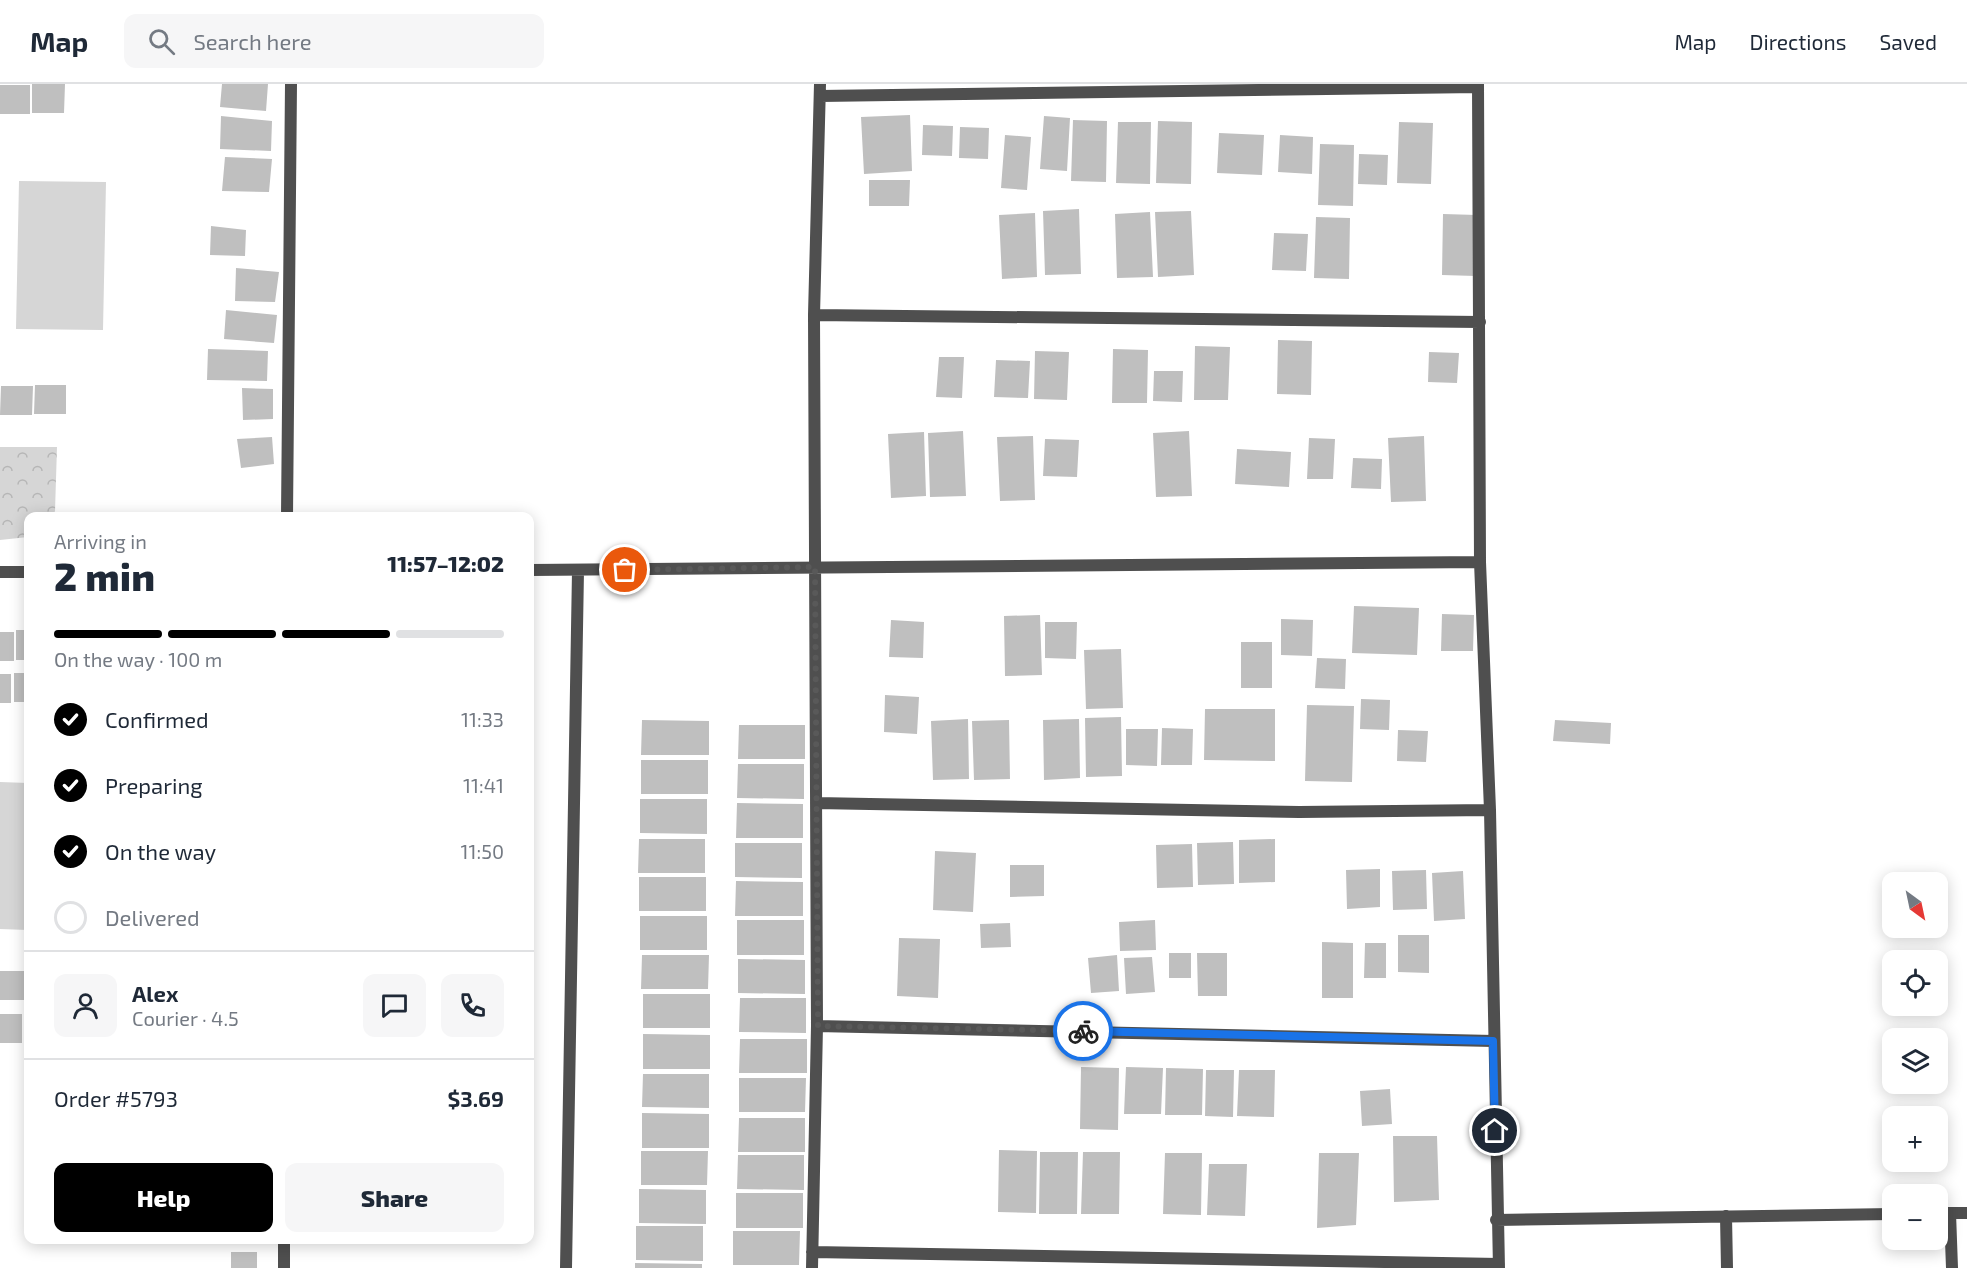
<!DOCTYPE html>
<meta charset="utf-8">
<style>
:root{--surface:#fff;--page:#f6f6f7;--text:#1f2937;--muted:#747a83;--line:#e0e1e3;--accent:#000}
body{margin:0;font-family:"Exo 2",sans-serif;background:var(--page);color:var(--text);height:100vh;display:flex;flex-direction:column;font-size:22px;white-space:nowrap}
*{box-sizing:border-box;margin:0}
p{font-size:20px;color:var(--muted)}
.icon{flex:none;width:33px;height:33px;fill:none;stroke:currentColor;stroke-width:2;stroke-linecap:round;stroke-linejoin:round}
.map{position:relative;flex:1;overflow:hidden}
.details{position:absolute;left:24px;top:428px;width:510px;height:732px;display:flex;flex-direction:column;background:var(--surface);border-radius:12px;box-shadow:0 3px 15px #0003}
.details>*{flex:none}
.needle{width:39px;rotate:147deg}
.fabs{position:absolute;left:1882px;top:788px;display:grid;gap:12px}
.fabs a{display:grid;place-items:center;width:66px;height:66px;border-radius:12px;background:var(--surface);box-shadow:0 3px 15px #0003;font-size:30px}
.pin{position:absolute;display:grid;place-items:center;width:51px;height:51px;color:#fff;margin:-26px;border:3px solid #fff;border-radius:50%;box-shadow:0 2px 6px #0007}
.courier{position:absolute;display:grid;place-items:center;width:60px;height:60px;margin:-30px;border:4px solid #1a73e8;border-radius:50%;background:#fff;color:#222;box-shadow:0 2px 8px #0007}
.headline em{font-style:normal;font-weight:800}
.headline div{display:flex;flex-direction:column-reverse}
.headline{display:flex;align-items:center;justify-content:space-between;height:102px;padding:0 30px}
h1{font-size:39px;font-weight:800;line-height:45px}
.bar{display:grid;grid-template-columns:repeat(4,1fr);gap:9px 6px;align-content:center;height:72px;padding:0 30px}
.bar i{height:8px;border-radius:4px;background:var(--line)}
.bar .active{background:var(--accent)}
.bar p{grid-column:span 4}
.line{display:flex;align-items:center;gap:15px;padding:0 30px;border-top:2px solid var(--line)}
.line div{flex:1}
.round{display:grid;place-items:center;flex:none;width:63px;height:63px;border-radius:12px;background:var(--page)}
ol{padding:0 30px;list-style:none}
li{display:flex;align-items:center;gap:18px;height:66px}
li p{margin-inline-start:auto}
li .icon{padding:6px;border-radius:50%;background:var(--accent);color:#fff;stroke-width:4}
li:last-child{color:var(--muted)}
li i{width:33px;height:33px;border:3px solid var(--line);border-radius:50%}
.button{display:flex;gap:12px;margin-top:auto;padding:12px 30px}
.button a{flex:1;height:69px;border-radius:12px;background:var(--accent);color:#fff;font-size:24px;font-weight:800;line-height:69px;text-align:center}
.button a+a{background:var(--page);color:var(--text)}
header{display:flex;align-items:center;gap:36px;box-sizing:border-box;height:84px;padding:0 30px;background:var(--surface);border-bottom:2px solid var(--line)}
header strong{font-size:28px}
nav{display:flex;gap:33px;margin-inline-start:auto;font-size:21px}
.search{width:420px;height:54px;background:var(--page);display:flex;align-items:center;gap:15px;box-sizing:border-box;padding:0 21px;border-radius:12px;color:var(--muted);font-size:22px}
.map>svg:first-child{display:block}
</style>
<header>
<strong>Map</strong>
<div class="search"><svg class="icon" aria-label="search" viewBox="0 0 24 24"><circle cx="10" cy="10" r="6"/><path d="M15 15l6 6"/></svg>Search here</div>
<nav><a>Map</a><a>Directions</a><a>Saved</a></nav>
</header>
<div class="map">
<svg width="1967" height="1184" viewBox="0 0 1967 1184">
<defs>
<pattern id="forest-crowns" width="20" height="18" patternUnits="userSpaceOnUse" patternTransform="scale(1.5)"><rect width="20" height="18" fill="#d6d6d6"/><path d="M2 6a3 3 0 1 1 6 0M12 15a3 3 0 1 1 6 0" fill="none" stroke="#b6b6b6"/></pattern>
</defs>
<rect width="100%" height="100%" fill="#fff"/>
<!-- forest -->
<path fill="url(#forest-crowns)" d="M0,363H57L55,427L53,432H28V453L0,456Z"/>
<!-- pitch -->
<path fill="#d6d6d6" d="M19,97L106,98L103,246L16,245Z
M0,698L28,699V846L0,845Z"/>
<!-- building -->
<path fill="#bfbfbf" d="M32,0H65L64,29H32Z
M222,0H268L266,27L220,23Z
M0,1H30V30H0Z
M910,31L912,87L864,90L861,33Z
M221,32L272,37L271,67L220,65Z
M1044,32L1070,34L1067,87L1040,85Z
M1073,36L1107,37L1106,98L1071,97Z
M1158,37L1192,38L1191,100L1156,99Z
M1118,38H1151L1150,100L1116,99Z
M1399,38L1433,39L1431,100L1397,99Z
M923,41L953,42L952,72L922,71Z
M960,43L989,44L988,75L959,74Z
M1219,49L1264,51L1262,91L1217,89Z
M1005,51L1031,53L1027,106L1001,104Z
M1280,51L1313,53L1312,90L1278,88Z
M1320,60L1354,61L1353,122L1318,121Z
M1359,70L1388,71L1387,101L1358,100Z
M225,73L272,75L269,108L222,107Z
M869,96H910L909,122H869Z
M1079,125L1081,190L1045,191L1043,127Z
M1191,127L1194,191L1158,193L1155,128Z
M1150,128L1153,193L1117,194L1115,130Z
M1035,129L1037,193L1002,195L999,131Z
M1443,130L1477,131L1476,192L1442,191Z
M1316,133L1350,134L1349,195L1314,194Z
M211,142L246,146L245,172L210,171Z
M1274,149L1308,150L1306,187L1272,186Z
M236,184L279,188L275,218L235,217Z
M226,226L277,231L274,259L224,255Z
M1278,256L1312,257L1311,311L1277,310Z
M1195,262L1230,263L1228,316H1194Z
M208,265L268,267L267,297L207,296Z
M1113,265L1148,266L1147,319H1112Z
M1035,267L1069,268L1067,316L1034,315Z
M1429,268L1459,269L1457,299L1428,298Z
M939,273H964L962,314L936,313Z
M996,276L1030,277L1028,314L994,313Z
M1154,287H1183L1182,318L1153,317Z
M35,301H66V330H34Z
M1,302H33L32,331H0Z
M242,304L273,305V335L243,336Z
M963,347L966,412L930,413L928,349Z
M1189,347L1192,412L1156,413L1153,349Z
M924,348L926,412L891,414L888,350Z
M1033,352L1035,416L1000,417L997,353Z
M1424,352L1426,417L1391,418L1388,354Z
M272,353L274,380L241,384L237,355Z
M1309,354L1335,355L1333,395H1307Z
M1045,355L1079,356L1077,393L1043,392Z
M1237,365L1291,368L1289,403L1235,400Z
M1353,374L1382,375L1381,405L1351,404Z
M1354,522L1419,524L1417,571L1352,569Z
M1442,530L1474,531L1473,567H1441Z
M1040,531L1042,591L1005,592L1004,532Z
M1281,535L1313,536L1312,572L1281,571Z
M891,536L924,538L923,574L889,573Z
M1045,538H1077L1076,575L1045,574Z
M16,546H28V576H16Z
M0,548H14V577H0Z
M1241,558H1272V604H1241Z
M1121,565L1123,624L1086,625L1084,566Z
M1317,574L1346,575L1345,605L1315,604Z
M14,589H28V618H14Z
M0,590H11V619H0Z
M885,611L919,613L917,650L884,648Z
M1361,615L1390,616L1389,646L1360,645Z
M1307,621L1354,622L1352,698L1305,697Z
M1205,625H1275V677L1204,676Z
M1121,633L1122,692L1086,693L1085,634Z
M968,635L969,695L933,696L931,637Z
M1079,635L1080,694L1044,696L1043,636Z
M642,636L709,637V671H641Z
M1009,636L1010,695L974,696L972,637Z
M1555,636L1611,639L1610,660L1553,657Z
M739,641H805V675H738Z
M1162,644L1193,645L1192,681H1161Z
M1126,645H1158L1157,682L1126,681Z
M1398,646L1428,647L1426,678L1397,677Z
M641,676H708V710H641Z
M738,680H804V715L737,714Z
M640,715H707V750L640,749Z
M737,719L803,720V754H736Z
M639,755H705V789H638Z
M1275,755V798L1239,799V756Z
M1233,758L1234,800L1198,801L1197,759Z
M735,759H802V794L735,793Z
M1192,760L1193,803L1157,804L1156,761Z
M935,767L976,769L973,828L933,826Z
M1010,781H1044V812L1010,813Z
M1380,785V823L1347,825L1346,786Z
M1426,786L1427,825L1393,826L1392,787Z
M1463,787L1465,835L1434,837L1432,789Z
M639,793H706V827H639Z
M736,797L803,798V832H735Z
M640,832H707V866H640Z
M737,836H804V871H737Z
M1155,836L1156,866L1120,867L1119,838Z
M1010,839L1011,863L981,864L980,840Z
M1398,851H1429V889L1398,888Z
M899,854L940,855L938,914L897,912Z
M1322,858L1353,859V914H1322Z
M1365,859H1386V894H1364Z
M1169,869H1191V894H1169Z
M1197,869H1227V912H1198Z
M642,871H709L708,905H641Z
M1117,871L1119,907L1091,909L1088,874Z
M1152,873L1155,908L1126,910L1124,874Z
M738,875L805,876V910L738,909Z
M26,886H28V915H26Z
M0,887H24V916H0Z
M643,910H710V944H643Z
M740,914H806V949L739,948Z
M24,929H28V958H24Z
M0,930H22V959H0Z
M643,950L710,951V985H643Z
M740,955H807V989H739Z
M1081,983L1119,984L1118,1046L1080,1045Z
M1126,983L1163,984L1161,1030H1124Z
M1166,984L1203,985L1202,1031H1165Z
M1206,986H1234L1233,1033L1205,1032Z
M1239,986H1275L1274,1033L1237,1032Z
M643,990H709V1024L642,1023Z
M739,994H806L805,1028H739Z
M1390,1005L1392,1040L1362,1042L1360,1007Z
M642,1029L709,1030V1064H642Z
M739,1034H805V1068H738Z
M1393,1052H1437L1439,1116L1394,1118Z
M999,1066L1037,1067L1036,1129L998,1128Z
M641,1067H708L707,1101H641Z
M1040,1068H1078L1077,1130H1039Z
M1083,1068H1120L1119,1130H1081Z
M1165,1069H1202L1201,1131L1163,1130Z
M1319,1069H1359L1356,1141L1317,1144Z
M738,1071H804V1106L737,1105Z
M1209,1080H1247L1245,1132L1207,1131Z
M639,1105L706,1106V1140L639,1139Z
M736,1109H803V1144H736Z
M636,1142H703V1177L636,1176Z
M733,1147H800L799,1181H733Z
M231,1168H257V1184H231Z
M635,1179L702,1180V1184H635Z"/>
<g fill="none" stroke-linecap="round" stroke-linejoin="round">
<!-- minor -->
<path stroke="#4f4f4f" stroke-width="12" d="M1478,0L1480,478L1490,726L1499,1184
M820,12L1478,3
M814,231L1480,238
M287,432L291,0
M530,486L1480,478
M0,488H28
M816,719L1299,728L1490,726
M817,942L1493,957
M1938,1129H1967
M1950,1129L1952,1184
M1726,1132L1727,1184
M1496,1136L1893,1130
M812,1168L1499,1180
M284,1184V1155
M566,1184L578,487
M812,1184L817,942L814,231L820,0"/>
</g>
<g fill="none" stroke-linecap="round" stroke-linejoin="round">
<!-- done -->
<path stroke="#595959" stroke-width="6" stroke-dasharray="0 10.8" d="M625,486L815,483L818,942L1083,947"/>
<!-- route -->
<path stroke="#1a73e8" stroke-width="8" d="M1083,947L1493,957L1495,1047"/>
</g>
</svg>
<div class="fabs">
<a><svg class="needle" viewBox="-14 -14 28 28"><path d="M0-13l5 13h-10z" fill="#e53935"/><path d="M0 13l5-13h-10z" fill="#747a83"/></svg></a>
<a><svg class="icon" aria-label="locate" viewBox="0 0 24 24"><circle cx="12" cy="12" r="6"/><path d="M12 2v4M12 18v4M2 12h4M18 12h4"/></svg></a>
<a><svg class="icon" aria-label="layers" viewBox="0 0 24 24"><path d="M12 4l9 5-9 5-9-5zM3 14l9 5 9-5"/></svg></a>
<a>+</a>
<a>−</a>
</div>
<div class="pin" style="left:625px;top:486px;background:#ea580c"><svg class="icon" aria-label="bag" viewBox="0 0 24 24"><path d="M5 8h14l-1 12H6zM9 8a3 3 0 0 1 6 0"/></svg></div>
<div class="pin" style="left:1495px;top:1047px;background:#1f2937"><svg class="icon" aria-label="home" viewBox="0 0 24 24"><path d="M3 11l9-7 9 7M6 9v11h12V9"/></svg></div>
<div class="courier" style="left:1083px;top:947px"><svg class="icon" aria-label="bike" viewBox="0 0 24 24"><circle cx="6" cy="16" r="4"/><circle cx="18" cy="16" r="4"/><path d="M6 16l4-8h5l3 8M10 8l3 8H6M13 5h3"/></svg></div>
<section class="details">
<div class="headline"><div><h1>2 min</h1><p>Arriving in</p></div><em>11:57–12:02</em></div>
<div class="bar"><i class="active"></i><i class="active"></i><i class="active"></i><i></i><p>On the way · 100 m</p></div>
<ol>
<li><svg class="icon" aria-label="check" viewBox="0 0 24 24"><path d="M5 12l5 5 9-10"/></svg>Confirmed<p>11:33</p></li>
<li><svg class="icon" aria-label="check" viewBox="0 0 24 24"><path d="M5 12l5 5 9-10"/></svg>Preparing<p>11:41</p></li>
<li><svg class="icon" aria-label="check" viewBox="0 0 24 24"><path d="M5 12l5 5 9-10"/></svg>On the way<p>11:50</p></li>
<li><i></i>Delivered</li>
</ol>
<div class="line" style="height:108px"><a class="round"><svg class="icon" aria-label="person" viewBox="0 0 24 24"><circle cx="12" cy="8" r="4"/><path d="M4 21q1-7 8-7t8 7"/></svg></a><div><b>Alex</b><p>Courier · 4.5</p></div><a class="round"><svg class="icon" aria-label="chat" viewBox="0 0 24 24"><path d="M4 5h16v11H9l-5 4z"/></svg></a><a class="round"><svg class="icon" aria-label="phone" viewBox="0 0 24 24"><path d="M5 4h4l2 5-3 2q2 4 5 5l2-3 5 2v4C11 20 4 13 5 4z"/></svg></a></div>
<div class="line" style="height:78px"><div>Order #5793</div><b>$3.69</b></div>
<div class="button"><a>Help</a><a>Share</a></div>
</section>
</div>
